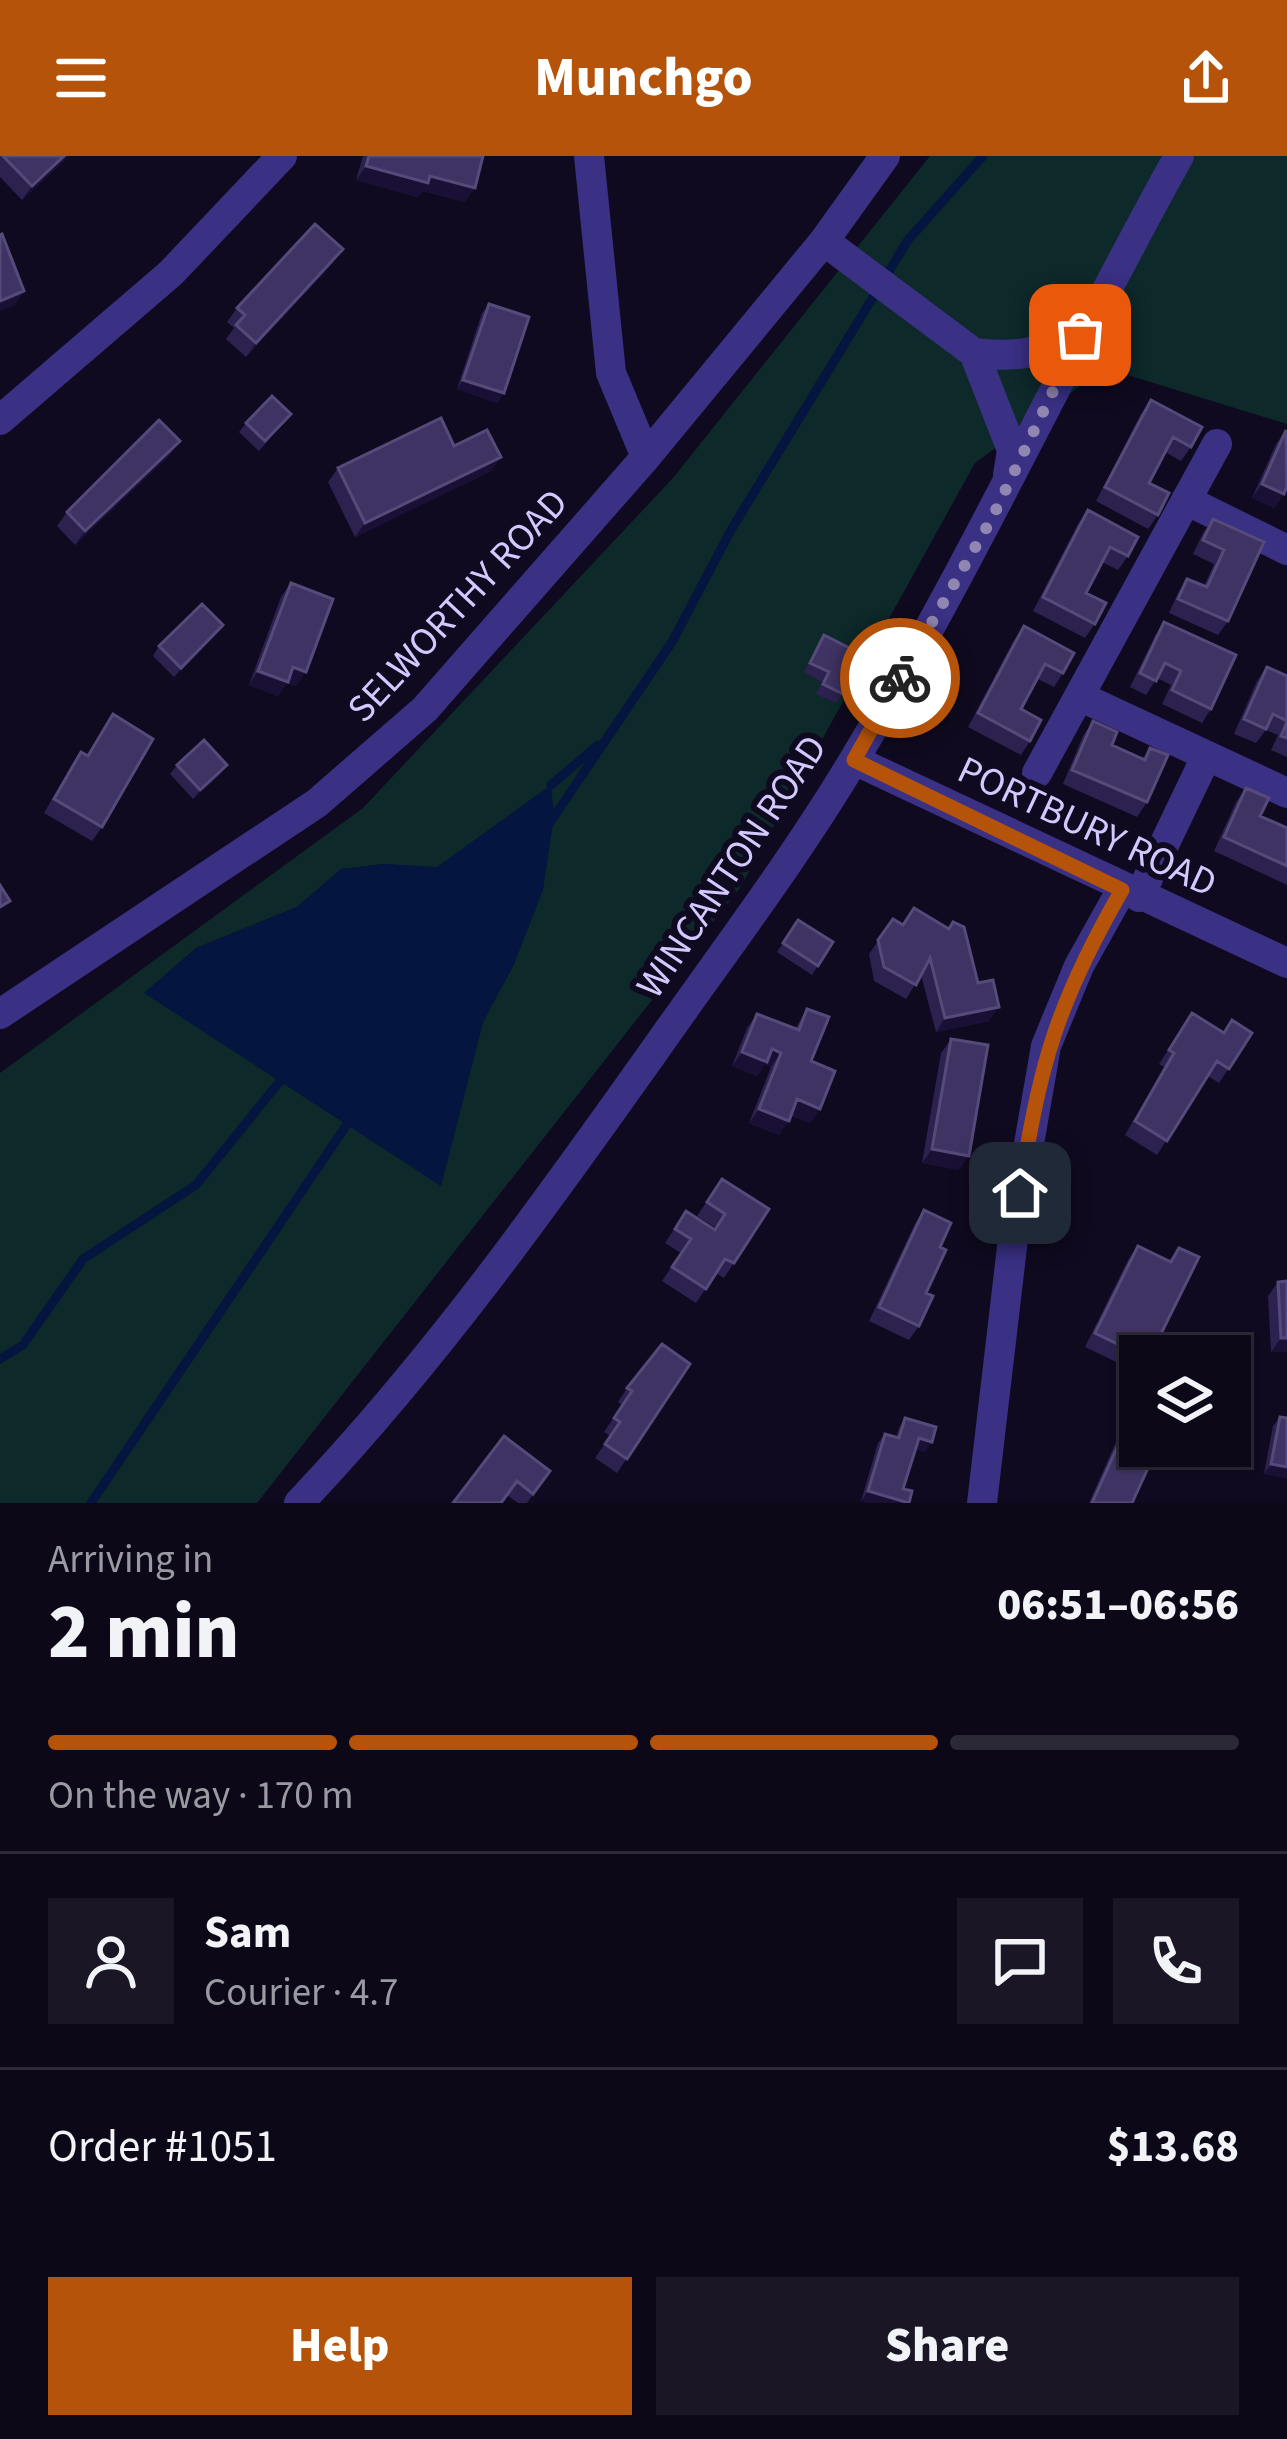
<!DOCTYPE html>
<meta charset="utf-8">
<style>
:root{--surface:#0c0818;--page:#1a1625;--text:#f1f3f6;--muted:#9a9aa2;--line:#2c2937;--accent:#b45309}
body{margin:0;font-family:"Source Sans 3",sans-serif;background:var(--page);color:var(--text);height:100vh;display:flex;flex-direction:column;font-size:45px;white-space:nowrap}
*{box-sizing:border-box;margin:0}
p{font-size:39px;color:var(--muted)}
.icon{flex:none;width:66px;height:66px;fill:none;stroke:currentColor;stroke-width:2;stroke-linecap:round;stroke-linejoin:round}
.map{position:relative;height:1347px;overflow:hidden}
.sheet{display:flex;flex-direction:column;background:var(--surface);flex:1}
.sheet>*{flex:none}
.fabs{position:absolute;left:1119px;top:1179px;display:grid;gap:24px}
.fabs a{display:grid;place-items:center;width:132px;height:132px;border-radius:0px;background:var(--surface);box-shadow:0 3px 9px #0004,0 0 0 3px var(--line);font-size:60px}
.pin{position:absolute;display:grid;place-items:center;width:102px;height:102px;color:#fff;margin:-51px;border-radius:24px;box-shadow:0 6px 18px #0006}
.courier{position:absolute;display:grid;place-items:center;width:120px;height:120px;margin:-60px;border:9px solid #b45309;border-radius:50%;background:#fff;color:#222;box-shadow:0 3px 15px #0007}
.overview em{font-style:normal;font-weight:800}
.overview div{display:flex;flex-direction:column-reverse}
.overview{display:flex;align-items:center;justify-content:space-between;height:204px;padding:0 48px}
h1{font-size:78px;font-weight:800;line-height:90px}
.bar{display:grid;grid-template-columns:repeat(4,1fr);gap:18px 12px;align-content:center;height:144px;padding:0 48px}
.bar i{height:15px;border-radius:9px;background:var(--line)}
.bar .on{background:var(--accent)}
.bar p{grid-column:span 4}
.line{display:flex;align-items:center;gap:30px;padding:0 48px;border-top:3px solid var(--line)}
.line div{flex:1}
.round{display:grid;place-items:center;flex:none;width:126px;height:126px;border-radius:0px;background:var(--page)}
.primary-button{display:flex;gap:24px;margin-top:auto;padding:24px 48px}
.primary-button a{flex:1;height:138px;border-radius:0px;background:var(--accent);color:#fff;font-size:48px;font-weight:800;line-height:138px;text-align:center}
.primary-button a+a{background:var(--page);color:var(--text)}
header{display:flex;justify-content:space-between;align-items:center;height:156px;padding:0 48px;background:var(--accent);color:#fff;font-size:54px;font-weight:800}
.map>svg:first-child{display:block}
</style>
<header><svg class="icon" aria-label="menu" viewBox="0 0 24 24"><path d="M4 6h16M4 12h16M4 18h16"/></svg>Munchgo<svg class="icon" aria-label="share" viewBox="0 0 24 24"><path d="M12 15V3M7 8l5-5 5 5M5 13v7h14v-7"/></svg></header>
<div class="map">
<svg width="1287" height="1347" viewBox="0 0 1287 1347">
<rect width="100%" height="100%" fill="#100a20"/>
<!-- green -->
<path fill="#0d292a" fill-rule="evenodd" d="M930,0H1287V268L1105,212L975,307L740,732L257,1347H0V917L363,652L673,322ZM551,630L514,808L483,865L441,1029L145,837L196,792L297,751L342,713L384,708L437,712Z"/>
<!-- water -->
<path fill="#04153f" d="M551,629L554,660L543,734L514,808L483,866L441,1030L144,837L196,792L297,751L341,713L384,708L437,711Z"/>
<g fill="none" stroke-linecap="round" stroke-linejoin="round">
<!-- stream -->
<path stroke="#04153f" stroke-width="9" d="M551,629L598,589
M549,668L672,486L731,374L908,84L983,0
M0,1203L23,1189L83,1103L196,1029L280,925
M91,1347L352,961"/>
<!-- minor -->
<path stroke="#3a3084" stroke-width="30" d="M589,0L611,217L646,301
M824,85L974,197L1012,294L1008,319
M974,197C1016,202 1042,197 1080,179
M0,264L171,117L282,0
M1186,344L1287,394
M1079,540L1287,637
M854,604L1287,807
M1037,617L1217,288
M1139,741L1206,601
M0,858L317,647L425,553L646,301L824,85L885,0
M299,1347C433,1206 545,1049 657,891C723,797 793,705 852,607C971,410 1067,201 1179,0
M982,1347L1014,1074L1046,890L1079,810L1122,733"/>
</g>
<!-- wall -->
<path fill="#2d2150" d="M0,0H69L22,44L0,21Z
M363,0H483L465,46L423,35L418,41L356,24Z
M333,107L246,201L226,183L234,172L227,166L237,152Z
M489,148L504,237L497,247L457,233L482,157Z
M1151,244L1191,291L1181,305L1165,296L1149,327L1158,359L1148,373L1096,345L1141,258Z
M291,258L259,295L239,276L246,267Z
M1286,274L1287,333L1274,352L1252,342L1276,288Z
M454,290L501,301L491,315L355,381L328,326L338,312Z
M170,299L75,389L57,370L67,356Z
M1088,354L1128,400L1118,414L1102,406L1086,437L1095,468L1085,482L1033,455L1078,368Z
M1213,363L1264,386L1228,465L1218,479L1169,457L1178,437L1187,423L1204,430L1214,408L1193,398L1203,377Z
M291,427L296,530L287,527L278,540L249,529L281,441Z
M1164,466L1211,553L1202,567L1162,548L1171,529L1157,522L1146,539L1130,531L1155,480Z
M223,469L216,478L174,521L153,500L159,490Z
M1024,470L1063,517L1054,531L1038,523L1021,553L1030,585L1021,599L968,571L1014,484Z
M824,479L843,538L836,547L816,538L822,526L804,516Z
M1267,511L1287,520V601L1271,594L1278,579L1266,574L1256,587L1234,578L1257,525Z
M113,558L102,671L92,685L44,657L71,610L81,596L87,599Z
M1093,565L1112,589L1142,603L1150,592L1147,646L1137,661L1063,628L1083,580Z
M177,609L220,619L193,643L170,618Z
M1246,632L1260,660L1287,672V729L1214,695L1236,646Z
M893,763L978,827L989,865L936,876L921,819L906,843L874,825L869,798Z
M798,764L833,786L812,819L777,796Z
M807,853L811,905L820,953L810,967L791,959L779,979L749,967L771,911L765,908L757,920L732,910L747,872L757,858L795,873Z
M1192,857L1223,877H1252L1219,927L1208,920L1157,999L1125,979L1164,911L1159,908Z
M951,883L959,1014L922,1007L941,897Z
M722,1023L769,1053L724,1122L716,1117L696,1147L662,1125L681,1097L665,1087L686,1055L715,1074L716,1072L697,1060Z
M924,1054L940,1091L926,1137L919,1170L909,1184L869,1165L915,1068Z
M1138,1090L1169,1105L1179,1092L1140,1200L1139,1217L1085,1191L1128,1104Z
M1287,1125V1196H1271L1268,1140L1278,1126Z
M690,1208L617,1317L595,1302L610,1280L604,1276L622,1249L618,1246L627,1232Z
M1133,1256L1132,1347H1089L1123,1270Z
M1280,1261L1287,1322L1264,1318L1273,1270Z
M905,1262L925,1296L915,1293L861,1345L878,1287L885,1278L896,1281L899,1272Z
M550,1315L527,1347H518L507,1339L453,1347Z"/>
<!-- shaded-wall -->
<path fill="#1a1035" d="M64,0H69L22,44L32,30Z
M366,10L430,20L475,32L465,46L423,35L418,41L356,24Z
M343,93L333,107L246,201L256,187Z
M24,135L15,149L0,155V145Z
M463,224L504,237L497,247L457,233Z
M180,285L170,299L75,389L85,375Z
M501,301L491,315L355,381L365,367Z
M1262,328L1284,338L1274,352L1252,342Z
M223,469L216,478L174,521L181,512Z
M293,511L306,516L296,530L287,527L278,540L249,529L258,515Z
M227,609L220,619L193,643L200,634Z
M999,851L989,865L936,876L945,862Z
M772,893L781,897L771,911L765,908L757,920L732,910L742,896Z
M797,943L820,953L810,967L788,957Z
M759,953L789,965L779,979L749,967Z
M932,993L969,1000L959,1014L922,1007Z
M1281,1182H1287V1196H1271Z
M919,1282L932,1286L925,1296L912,1292Z
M1271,1308L1287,1311V1322L1264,1318Z
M868,1335L906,1347H868L861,1345Z"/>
<!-- building -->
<path fill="#3f3363" stroke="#564a7b" stroke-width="3" d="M3,0H64L32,30Z
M369,0H483L475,32L430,20L428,27L366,10Z
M315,68L343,93L256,187L236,169L245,159L237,152Z
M2,78L24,135L0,145V79Z
M489,148L529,161L504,237L463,224Z
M272,240L291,258L265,285L246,267Z
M1151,244L1202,271L1191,291L1173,281L1149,327L1169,337L1158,359L1105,331Z
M441,262L454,290L487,274L501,301L365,367L338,312Z
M159,264L180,285L85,375L67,356Z
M1286,274L1287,330L1284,338L1262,328Z
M1088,354L1138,381L1128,400L1110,391L1086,437L1106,447L1095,468L1043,441Z
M1213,363L1264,386L1228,465L1178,443L1187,423L1207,431L1224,394L1203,384Z
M291,427L333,443L306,516L293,511L288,526L258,515Z
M202,448L223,469L181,512L159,490Z
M1164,466L1236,499L1211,553L1172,534L1181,515L1165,507L1156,525L1140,517Z
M1024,470L1074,497L1063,517L1045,508L1021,553L1041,564L1030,585L978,557Z
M824,479L863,499L843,538L823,528L829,516L810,507Z
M1267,511L1287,520V565L1273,558L1266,573L1244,563Z
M113,558L153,583L102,671L54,643L81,596L88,600Z
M1093,565L1117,576L1112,589L1145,604L1150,592L1168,599L1147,646L1072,614Z
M1287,566V582L1281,580Z
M204,584L227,609L200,634L177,609Z
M1246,632L1269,642L1260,660L1287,672V710L1224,681Z
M0,729L10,745L0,751Z
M914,752L949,773L953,766L964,771L978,827L993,824L999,851L945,862L930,802L916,829L884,811L878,784L893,763L903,769Z
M798,764L833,786L818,810L783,787Z
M807,853L829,861L811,905L835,915L820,953L797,943L789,965L759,953L781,897L772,893L767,906L742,896L757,858L799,874Z
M1192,857L1224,877L1232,864L1252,877L1229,913L1217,905L1167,985L1135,965L1174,897L1169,894Z
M951,883L988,889L969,1000L932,993Z
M722,1023L769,1053L734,1107L725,1103L706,1133L672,1111L691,1083L675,1073L686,1055L715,1074L725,1058L707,1046Z
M924,1054L951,1067L940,1091L946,1094L926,1137L933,1140L919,1170L879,1151Z
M1138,1090L1171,1106L1179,1092L1199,1101L1150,1200H1142L1095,1177Z
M1287,1125V1182H1281L1278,1126Z
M662,1188L690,1208L627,1303L605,1288L620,1266L614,1262L632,1235L627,1232Z
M1133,1256L1140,1259V1290H1158L1132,1347H1092Z
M1280,1261L1287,1262V1311L1271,1308Z
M905,1262L936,1271L932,1286L919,1282L903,1333L912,1335L909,1347L868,1335L885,1278L899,1282Z
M504,1280L550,1315L533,1338L517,1325L501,1347H453Z"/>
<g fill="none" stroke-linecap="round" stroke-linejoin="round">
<!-- done -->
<path stroke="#8f86b1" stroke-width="12" stroke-dasharray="0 21.6" d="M900,522L992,362L1080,179"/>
<!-- route -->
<path stroke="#b45309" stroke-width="15" d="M900,522L854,604L1122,734C1058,845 1038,911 1020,1037"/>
</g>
<g text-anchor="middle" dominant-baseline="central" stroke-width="12" stroke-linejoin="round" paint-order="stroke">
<!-- street labels -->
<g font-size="39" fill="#d3c9ff" stroke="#100a20">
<text transform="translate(458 450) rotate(-47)">SELWORTHY ROAD</text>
<text transform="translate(1087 671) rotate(25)">PORTBURY ROAD</text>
<text transform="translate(732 711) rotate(-56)">WINCANTON ROAD</text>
</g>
</g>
</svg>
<div class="fabs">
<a><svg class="icon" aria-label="layers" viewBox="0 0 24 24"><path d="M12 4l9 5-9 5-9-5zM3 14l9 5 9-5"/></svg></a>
</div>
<div class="pin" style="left:1080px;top:179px;background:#ea580c"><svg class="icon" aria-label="bag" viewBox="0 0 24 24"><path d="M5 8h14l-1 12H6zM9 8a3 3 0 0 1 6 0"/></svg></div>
<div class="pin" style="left:1020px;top:1037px;background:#1f2937"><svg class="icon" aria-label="home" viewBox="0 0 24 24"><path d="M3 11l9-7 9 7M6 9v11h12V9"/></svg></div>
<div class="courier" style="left:900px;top:522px"><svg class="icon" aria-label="bike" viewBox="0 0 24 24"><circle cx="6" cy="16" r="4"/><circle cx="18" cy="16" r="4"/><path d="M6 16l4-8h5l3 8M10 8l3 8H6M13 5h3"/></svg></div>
</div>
<section class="sheet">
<div class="overview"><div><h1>2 min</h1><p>Arriving in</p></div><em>06:51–06:56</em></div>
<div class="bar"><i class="on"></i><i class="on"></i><i class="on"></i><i></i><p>On the way · 170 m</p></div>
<div class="line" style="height:216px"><a class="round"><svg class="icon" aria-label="person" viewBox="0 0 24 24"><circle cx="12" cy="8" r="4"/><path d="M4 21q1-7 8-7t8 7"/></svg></a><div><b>Sam</b><p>Courier · 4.7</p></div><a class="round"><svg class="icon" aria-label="chat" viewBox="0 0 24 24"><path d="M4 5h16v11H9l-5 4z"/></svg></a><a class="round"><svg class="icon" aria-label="phone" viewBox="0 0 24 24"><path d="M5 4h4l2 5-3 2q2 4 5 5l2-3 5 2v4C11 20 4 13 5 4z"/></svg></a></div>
<div class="line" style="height:156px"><div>Order #1051</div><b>$13.68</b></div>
<div class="primary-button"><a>Help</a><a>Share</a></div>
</section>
